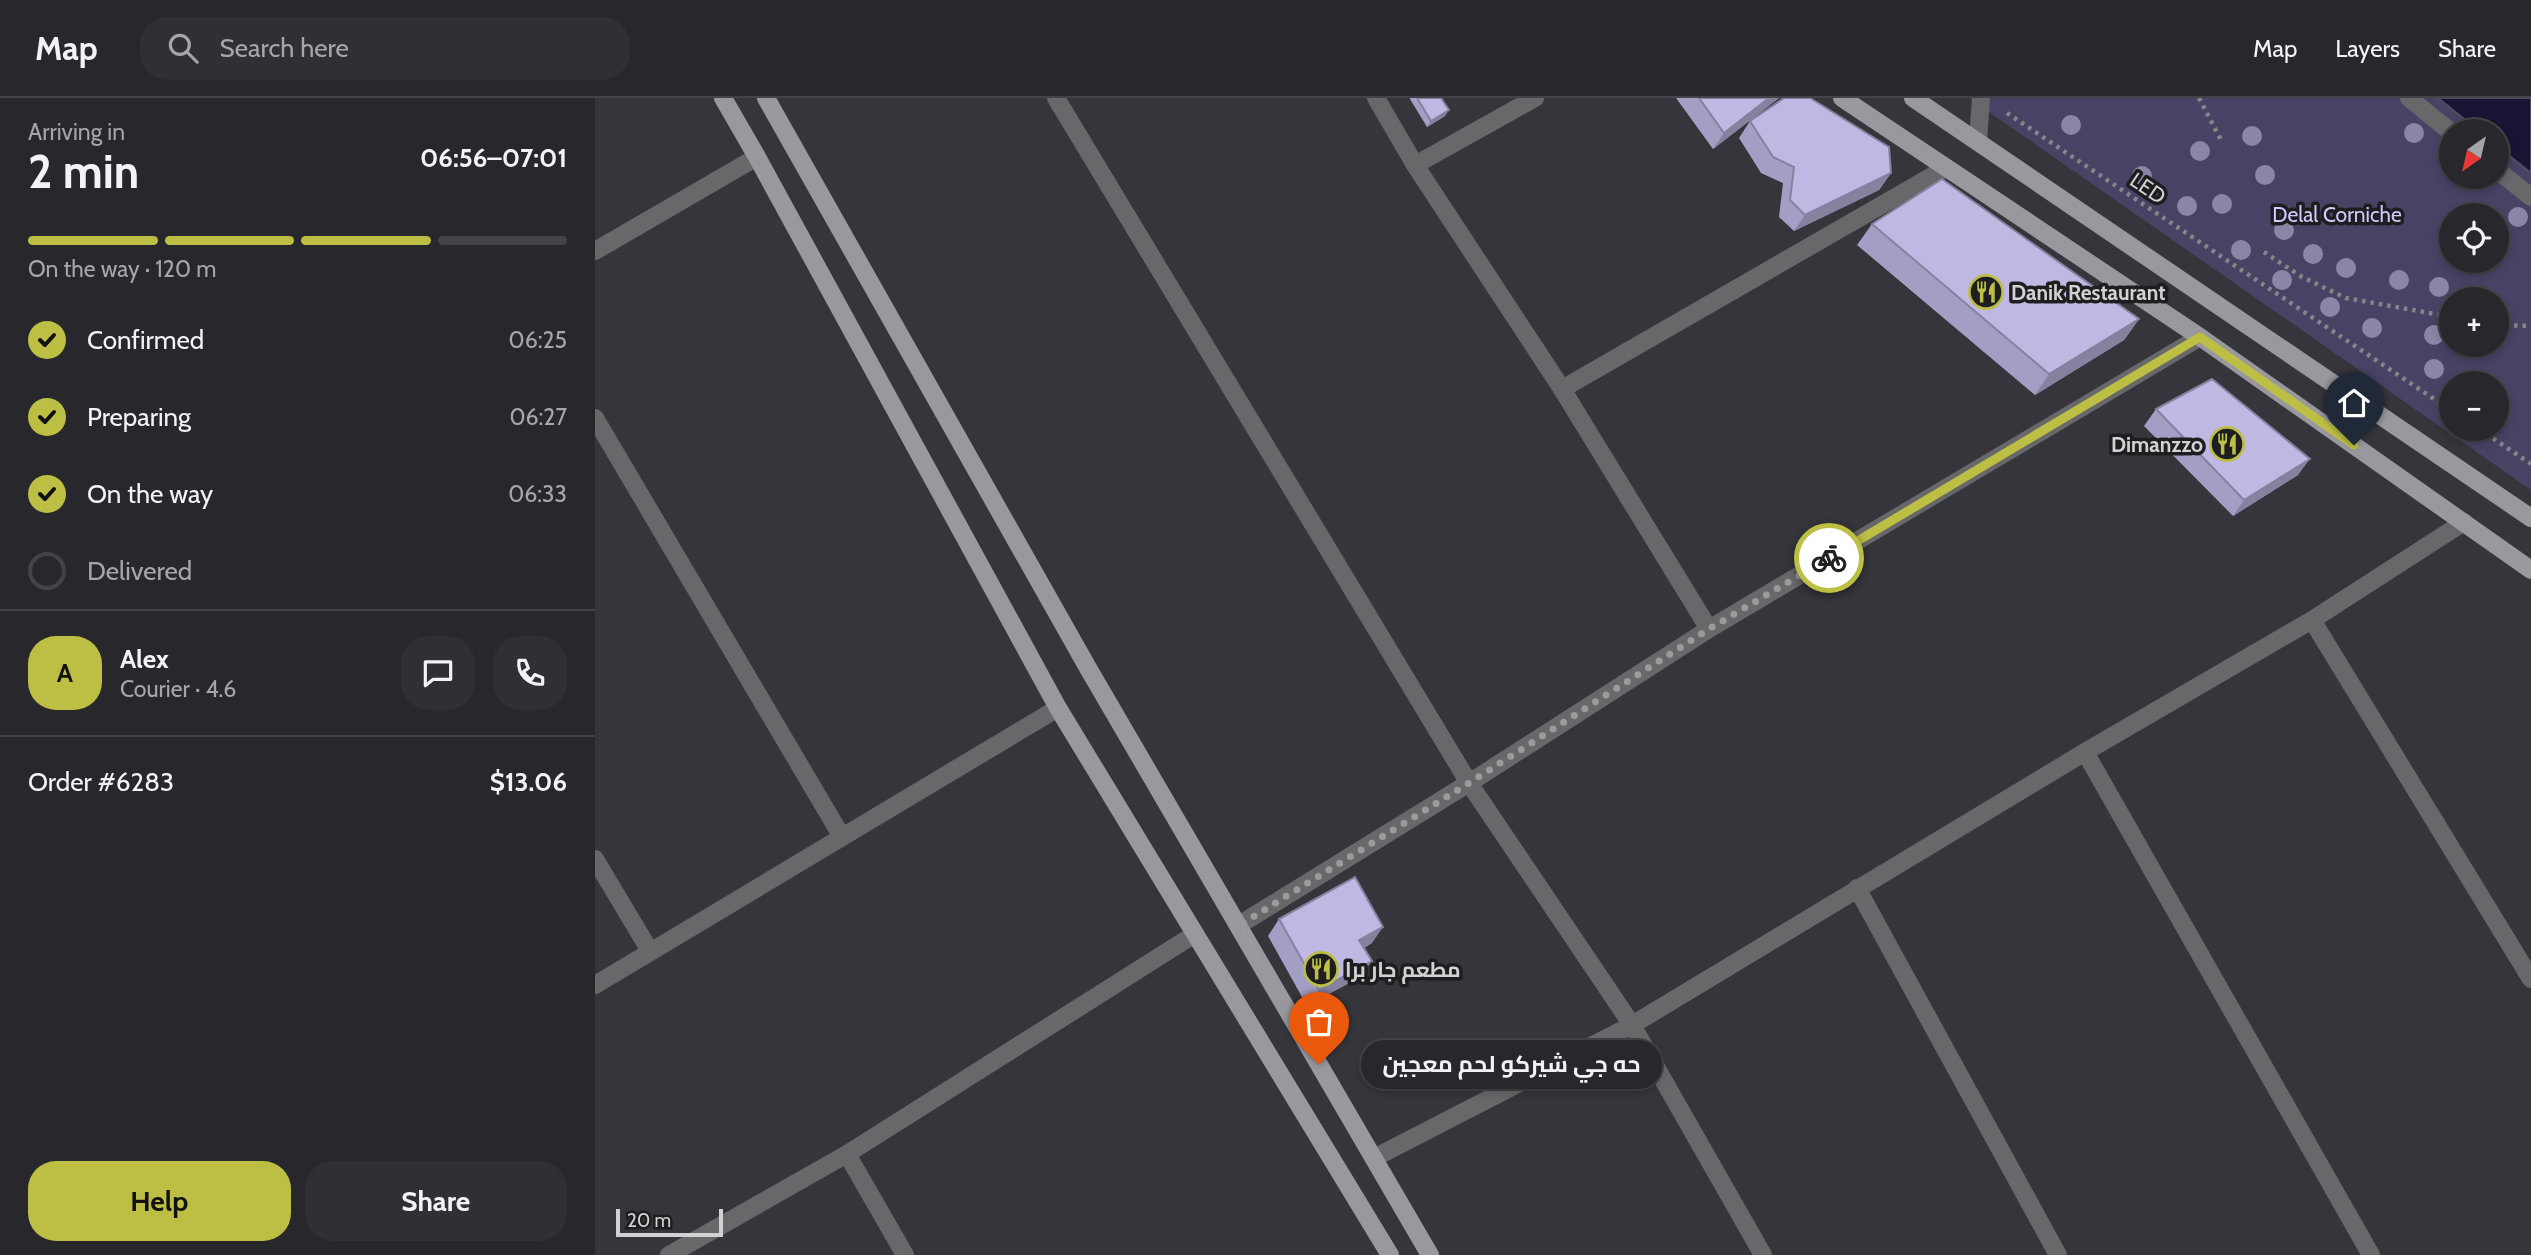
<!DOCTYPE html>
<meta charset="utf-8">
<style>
:root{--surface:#28282c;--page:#303034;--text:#f1f3f6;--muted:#a5a6a9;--line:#444448;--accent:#bcbf44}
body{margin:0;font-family:Cabin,Cairo,sans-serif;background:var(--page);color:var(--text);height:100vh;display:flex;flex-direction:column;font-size:26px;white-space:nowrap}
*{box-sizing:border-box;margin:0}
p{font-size:23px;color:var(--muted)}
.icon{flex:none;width:38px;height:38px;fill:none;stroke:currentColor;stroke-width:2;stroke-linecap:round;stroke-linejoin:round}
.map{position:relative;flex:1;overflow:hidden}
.side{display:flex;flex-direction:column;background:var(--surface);width:595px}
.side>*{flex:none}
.needle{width:46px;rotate:214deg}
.buttons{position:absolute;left:1844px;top:21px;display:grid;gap:14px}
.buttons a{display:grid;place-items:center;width:70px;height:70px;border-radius:50%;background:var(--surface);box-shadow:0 4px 10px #0003,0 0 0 2px var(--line);font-size:35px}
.scale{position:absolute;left:21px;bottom:18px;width:107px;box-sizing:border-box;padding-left:7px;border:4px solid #d2d2d5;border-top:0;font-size:19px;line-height:24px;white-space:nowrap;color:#d2d2d5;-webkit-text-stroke:5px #1e1d20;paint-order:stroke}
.pin{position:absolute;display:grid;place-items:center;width:60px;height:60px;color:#fff;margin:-72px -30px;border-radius:50% 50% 50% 0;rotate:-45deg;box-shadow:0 0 7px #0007}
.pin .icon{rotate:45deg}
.courier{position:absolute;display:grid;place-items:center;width:70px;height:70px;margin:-35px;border:5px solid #bcbf44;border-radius:50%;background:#fff;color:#222;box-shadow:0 2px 9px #0007}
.bubble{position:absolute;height:49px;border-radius:24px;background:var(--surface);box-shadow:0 4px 10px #0003,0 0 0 2px var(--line);font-size:23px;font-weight:700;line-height:49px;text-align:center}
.headline em{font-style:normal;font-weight:700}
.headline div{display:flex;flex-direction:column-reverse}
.headline{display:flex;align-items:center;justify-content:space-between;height:119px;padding:0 28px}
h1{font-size:46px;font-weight:700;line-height:52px}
.bar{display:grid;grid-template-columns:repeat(4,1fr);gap:10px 7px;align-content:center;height:84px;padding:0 28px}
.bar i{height:9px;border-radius:5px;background:var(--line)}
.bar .current{background:var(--accent)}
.bar p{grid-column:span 4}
.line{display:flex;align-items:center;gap:18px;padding:0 28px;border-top:2px solid var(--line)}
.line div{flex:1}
.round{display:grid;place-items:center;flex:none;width:74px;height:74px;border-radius:28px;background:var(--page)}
ol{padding:0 28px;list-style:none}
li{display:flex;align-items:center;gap:21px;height:77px}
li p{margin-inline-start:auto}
li .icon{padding:7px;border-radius:50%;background:var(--accent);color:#111;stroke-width:4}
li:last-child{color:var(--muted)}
li i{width:38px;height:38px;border:4px solid var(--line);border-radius:50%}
.button{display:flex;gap:14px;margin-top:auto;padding:14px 28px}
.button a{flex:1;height:80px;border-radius:28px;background:var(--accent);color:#111;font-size:28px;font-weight:700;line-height:80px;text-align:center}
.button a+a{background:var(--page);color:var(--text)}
header{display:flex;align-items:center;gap:42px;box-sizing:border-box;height:98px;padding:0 35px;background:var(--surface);border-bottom:2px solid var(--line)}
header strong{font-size:33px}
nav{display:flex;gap:38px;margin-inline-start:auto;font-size:24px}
.search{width:490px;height:63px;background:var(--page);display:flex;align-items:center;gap:18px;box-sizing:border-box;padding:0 24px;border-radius:28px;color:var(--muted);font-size:26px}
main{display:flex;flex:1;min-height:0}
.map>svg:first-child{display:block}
</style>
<header>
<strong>Map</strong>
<div class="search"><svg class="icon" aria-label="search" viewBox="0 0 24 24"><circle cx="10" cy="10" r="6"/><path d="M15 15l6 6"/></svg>Search here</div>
<nav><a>Map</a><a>Layers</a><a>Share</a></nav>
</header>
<main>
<section class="side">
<div class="headline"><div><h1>2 min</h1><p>Arriving in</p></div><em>06:56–07:01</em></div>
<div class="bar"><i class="current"></i><i class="current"></i><i class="current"></i><i></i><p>On the way · 120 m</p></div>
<ol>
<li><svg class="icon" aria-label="check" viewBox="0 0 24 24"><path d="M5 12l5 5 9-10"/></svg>Confirmed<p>06:25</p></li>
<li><svg class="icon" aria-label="check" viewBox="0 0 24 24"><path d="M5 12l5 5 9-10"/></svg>Preparing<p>06:27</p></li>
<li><svg class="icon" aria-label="check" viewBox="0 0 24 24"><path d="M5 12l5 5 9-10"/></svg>On the way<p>06:33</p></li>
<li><i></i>Delivered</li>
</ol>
<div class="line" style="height:126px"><b class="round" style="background:var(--accent);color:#111">A</b><div><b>Alex</b><p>Courier · 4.6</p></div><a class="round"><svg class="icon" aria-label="chat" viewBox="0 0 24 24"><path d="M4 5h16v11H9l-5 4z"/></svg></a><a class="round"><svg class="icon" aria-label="phone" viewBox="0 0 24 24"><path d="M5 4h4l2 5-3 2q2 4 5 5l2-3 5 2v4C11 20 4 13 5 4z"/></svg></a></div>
<div class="line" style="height:91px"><div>Order #6283</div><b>$13.06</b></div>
<div class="button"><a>Help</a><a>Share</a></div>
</section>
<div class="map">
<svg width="1936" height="1157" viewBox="0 0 1936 1157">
<rect width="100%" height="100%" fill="#36353b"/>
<!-- green -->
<path fill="#484265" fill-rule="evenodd" d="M1374,0H1843L1884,33H1857V79H1902V48L1936,75V392ZM1857,117H1902V163H1857ZM1857,201H1902V247H1857ZM1857,285H1902V331H1857Z"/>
<!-- water -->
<path fill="#1a1333" stroke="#514c64" stroke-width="2" d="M1843,0H1936V75L1902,48V33H1884Z"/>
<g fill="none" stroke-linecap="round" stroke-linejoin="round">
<!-- path -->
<path stroke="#858589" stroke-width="4.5" stroke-dasharray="3.5 5" stroke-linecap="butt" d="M1604,0L1626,42
M1412,15L1857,313
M1669,154L1707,179L1751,200L1857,219
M1902,227L1936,228
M1884,331L1936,366"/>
<!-- minor -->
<path stroke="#68686b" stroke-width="18" d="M461,0L874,685L1037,927L1168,1157
M781,0L820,67L967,291L1114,531
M1814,0L1857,35
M1383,43L1386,0
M820,67L940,0
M1902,72L1936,99
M0,153L162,59
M967,291L1351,70
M0,320L247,739
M1717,522L1936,881
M1490,654L1776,1157
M0,761L55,853
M1262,790L1463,1157
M644,827L874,685L1114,531L1605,239
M0,887L463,610
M252,1056L310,1157
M779,1060L1037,927L1490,654L1717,522L1869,424
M74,1157L252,1056L600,836"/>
<!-- major -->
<path stroke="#99989e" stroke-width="18" d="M128,0L162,59L463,610L795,1157
M171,0L493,570L835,1157
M1247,0L1605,239L1936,472
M1318,0L1936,420"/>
</g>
<!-- trees -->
<g fill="#8b86a6">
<circle cx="1476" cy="27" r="10"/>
<circle cx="1819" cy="35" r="10"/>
<circle cx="1657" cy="38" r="10"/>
<circle cx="1605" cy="53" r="10"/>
<circle cx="1670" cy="77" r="10"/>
<circle cx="1547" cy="78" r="10"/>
<circle cx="1627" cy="106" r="10"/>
<circle cx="1592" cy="108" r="10"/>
<circle cx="1923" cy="119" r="10"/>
<circle cx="1689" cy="132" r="10"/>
<circle cx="1646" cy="152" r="10"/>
<circle cx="1718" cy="156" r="10"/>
<circle cx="1751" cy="170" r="10"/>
<circle cx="1687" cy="182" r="10"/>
<circle cx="1804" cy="182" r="10"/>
<circle cx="1844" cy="189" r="10"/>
<circle cx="1735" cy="209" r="10"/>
<circle cx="1777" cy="230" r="10"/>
<circle cx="1839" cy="237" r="10"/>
<circle cx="1839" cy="271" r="10"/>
</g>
<!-- wall -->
<path fill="#a39ec3" d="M815,0H846L850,18L832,29L815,1Z
M1081,0H1184L1118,51Z
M1155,23L1296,75L1284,92L1199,133L1184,119L1188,85L1166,75L1144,40Z
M1277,126L1544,221L1529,242L1440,297L1262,147Z
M1561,311L1703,377L1638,418L1549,328Z
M684,821L777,845L769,850L765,879L712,908L673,838Z"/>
<!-- shaded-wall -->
<path fill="#85819f" d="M1174,0H1184L1118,51L1129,35Z
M854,12L850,18L832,29L836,23Z
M1296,75L1284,92L1199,133L1210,117Z
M1544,221L1529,242L1440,297L1454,276Z
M1715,361L1703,377L1638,418L1649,402Z
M788,829L777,845L753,858L764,842Z
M777,863L765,879L712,908L724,892Z"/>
<!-- building -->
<path fill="#beb8e3" stroke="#85819f" stroke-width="2" d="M822,0H846L854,12L836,23Z
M1104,0H1174L1129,35Z
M1189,0H1215L1294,49L1296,75L1210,117L1195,102L1199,69L1178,59L1155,23Z
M1347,81L1544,221L1454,276L1277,126Z
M1617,281L1715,361L1649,402L1561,311Z
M760,779L788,829L764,842L777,863L724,892L684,821Z"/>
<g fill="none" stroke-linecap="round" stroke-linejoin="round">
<!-- done -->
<path stroke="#9b9b9f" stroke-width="7" stroke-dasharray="0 12.6" d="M724,966L645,827L874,685L1114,531L1234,460"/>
<!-- route -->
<path stroke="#bcbf44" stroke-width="9" d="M1234,460L1605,239L1759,347"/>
</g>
<!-- icons -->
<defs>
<g id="restaurant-ring" transform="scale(1.75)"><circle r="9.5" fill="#1e1d20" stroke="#bcbf44" stroke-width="1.5"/><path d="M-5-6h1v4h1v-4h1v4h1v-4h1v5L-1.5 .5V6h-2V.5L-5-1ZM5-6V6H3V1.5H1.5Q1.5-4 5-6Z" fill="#bcbf44"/></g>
</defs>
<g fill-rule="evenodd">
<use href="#restaurant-ring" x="1391" y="194"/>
<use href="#restaurant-ring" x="1632" y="346"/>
<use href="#restaurant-ring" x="726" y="871"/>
</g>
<g text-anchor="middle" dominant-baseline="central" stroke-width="7" stroke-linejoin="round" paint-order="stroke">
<!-- street labels -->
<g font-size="21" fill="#d2d2d5" stroke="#1e1d20">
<text transform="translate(1553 90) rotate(34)">LED</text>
</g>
<!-- park labels -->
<g font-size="21" fill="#d0c9fd" stroke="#1e1d20">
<text x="1742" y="116">Delal Corniche</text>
</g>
<!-- poi labels -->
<g font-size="21" font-weight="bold" fill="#d2d2d5" stroke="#1e1d20" text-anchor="start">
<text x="1416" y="194">Danik Restaurant</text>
<text x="1608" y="346" text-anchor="end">Dimanzzo</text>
<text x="750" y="871">مطعم جار برا</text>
</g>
</g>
</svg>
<div class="buttons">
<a><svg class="needle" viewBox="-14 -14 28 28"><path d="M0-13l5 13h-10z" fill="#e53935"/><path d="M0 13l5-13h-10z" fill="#a5a6a9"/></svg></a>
<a><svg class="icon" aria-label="locate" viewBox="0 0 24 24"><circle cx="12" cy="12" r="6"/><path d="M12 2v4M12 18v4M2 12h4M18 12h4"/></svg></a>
<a>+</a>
<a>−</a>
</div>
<div class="scale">20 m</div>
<div class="pin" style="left:724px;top:966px;background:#ea580c"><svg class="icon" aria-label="bag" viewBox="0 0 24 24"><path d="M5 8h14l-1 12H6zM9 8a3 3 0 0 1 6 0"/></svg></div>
<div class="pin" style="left:1759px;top:347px;background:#1f2937"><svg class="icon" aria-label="home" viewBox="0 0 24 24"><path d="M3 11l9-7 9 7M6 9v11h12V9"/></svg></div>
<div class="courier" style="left:1234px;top:460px"><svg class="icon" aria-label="bike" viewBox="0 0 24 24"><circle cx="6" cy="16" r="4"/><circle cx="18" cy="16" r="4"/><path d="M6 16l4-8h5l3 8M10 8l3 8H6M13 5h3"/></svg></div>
<div class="bubble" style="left:766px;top:942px;width:301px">حه جي شيركو لحم معجين</div>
</div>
</main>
